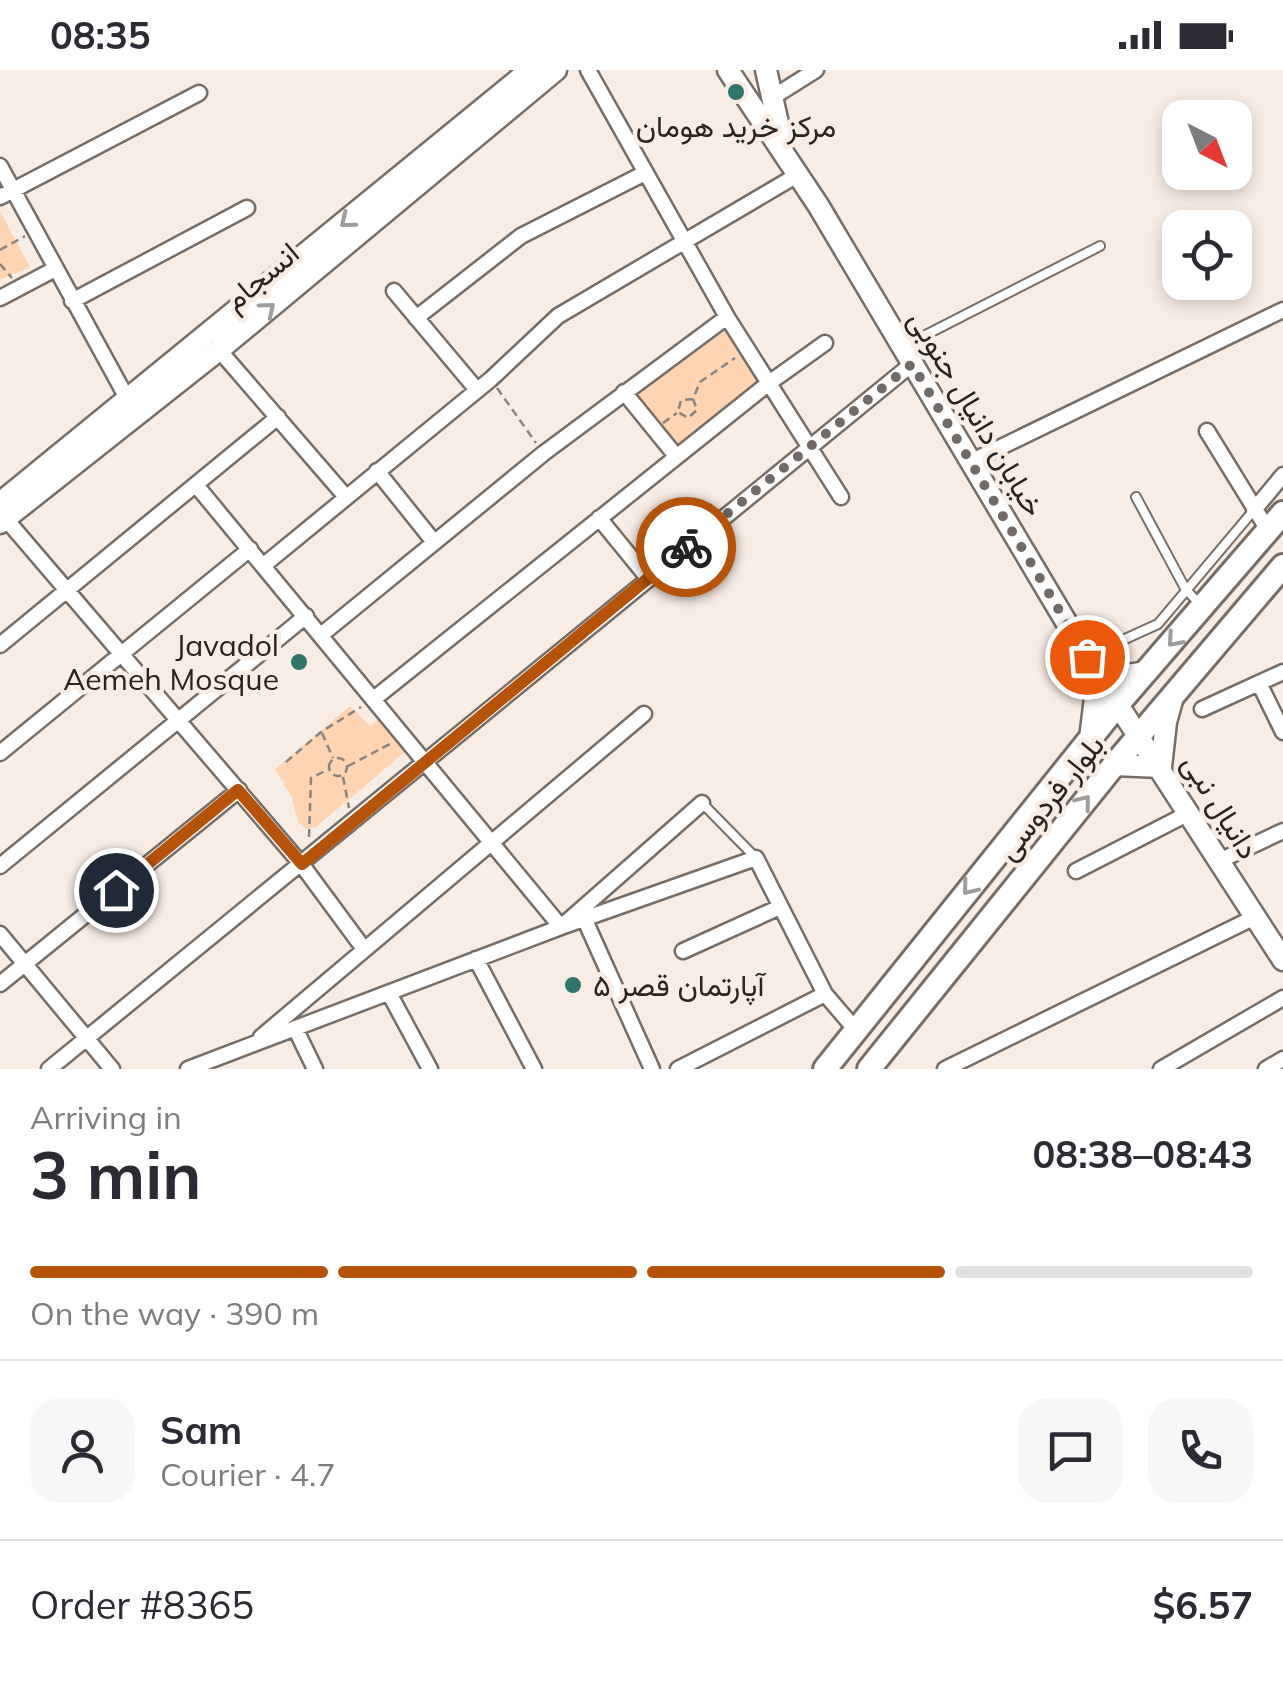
<!DOCTYPE html>
<meta charset="utf-8">
<style>
:root{--surface:#fff;--page:#f7f7f7;--text:#2b2b33;--muted:#7c7c81;--line:#e1e1e2;--accent:#b45309}
body{margin:0;font-family:Mulish,Vazirmatn,sans-serif;background:var(--page);color:var(--text);height:100vh;display:flex;flex-direction:column;font-size:38px;white-space:nowrap}
*{box-sizing:border-box;margin:0}
p{font-size:32px;color:var(--muted)}
.icon{flex:none;width:55px;height:55px;fill:none;stroke:currentColor;stroke-width:2;stroke-linecap:round;stroke-linejoin:round}
.map{position:relative;height:999px;overflow:hidden}
.sheet{display:flex;flex-direction:column;background:var(--surface);flex:1}
.sheet>*{flex:none}
.needle{width:65px;rotate:138deg}
.fabs{position:absolute;left:1162px;top:30px;display:grid;gap:20px}
.fabs a{display:grid;place-items:center;width:90px;height:90px;border-radius:20px;background:var(--surface);box-shadow:0 5px 15px #0003;font-size:50px}
.pin{position:absolute;display:grid;place-items:center;width:85px;height:85px;color:#fff;margin:-42px;border:5px solid #fff;border-radius:50%;box-shadow:0 2px 10px #0007}
.courier{position:absolute;display:grid;place-items:center;width:100px;height:100px;margin:-50px;border:8px solid #b45309;border-radius:50%;background:#fff;color:#222;box-shadow:0 2px 12px #0007}
.head em{font-style:normal;font-weight:700}
.head div{display:flex;flex-direction:column-reverse}
.head{display:flex;align-items:center;justify-content:space-between;height:170px;padding:0 30px}
h1{font-size:65px;font-weight:700;line-height:75px}
.bar{display:grid;grid-template-columns:repeat(4,1fr);gap:15px 10px;align-content:center;height:120px;padding:0 30px}
.bar i{height:12px;border-radius:8px;background:var(--line)}
.bar .active{background:var(--accent)}
.bar p{grid-column:span 4}
.line{display:flex;align-items:center;gap:25px;padding:0 30px;border-top:2px solid var(--line)}
.line div{flex:1}
.round{display:grid;place-items:center;flex:none;width:105px;height:105px;border-radius:30px;background:var(--page)}
.status{display:flex;justify-content:space-between;align-items:center;height:70px;padding:0 50px;background:var(--surface);direction:ltr}
.status svg{height:28px;fill:currentColor}
.map>svg:first-child{display:block}
</style>
<div class="status"><b>08:35</b><svg viewBox="0 0 49 12"><path d="M0 12V9h3v3zM5 12V6h3v6zM10 12V3h3v9zM15 12V0h3v12zM26 1h20v11H26zM47 4h2v5h-2z"/></svg></div>
<div class="map">
<svg width="1283" height="999" viewBox="0 0 1283 999">
<rect width="100%" height="100%" fill="#f8ede5"/>
<!-- green -->
<path fill="#fed4b2" d="M0,141L30,197L0,210Z
M724,255L760,314L673,379L632,323Z
M350,636L370,656L378,649L405,682L316,757L306,759L298,752L292,728L275,699Z"/>
<g fill="none" stroke-linecap="round" stroke-linejoin="round">
<!-- lane casing -->
<g stroke="#766d66" stroke-width="12">
<path id="lane" d="M904,276L1100,176
M1136,427L1186,520L1200,534
M1114,574L1158,554L1254,440
M702,733L756,788"/>
</g>
<!-- street casing -->
<g stroke="#766d66" stroke-width="19">
<path id="street" d="M588,0L727,247L841,427
M770,29L816,0
M0,96L128,330
M0,127L199,23
M394,221L477,320
M0,228L55,199
M72,231L247,138
M416,248L521,166L645,103
M219,280L346,427
M624,322L676,386
M1207,361L1268,460
M970,392L1283,240
M377,401L434,472
M196,415L561,857L702,733
M1254,440L1283,405
M5,448L302,795L364,879
M599,448L648,508
M264,495L491,309L558,246L799,104
M321,565L544,383L727,247
M0,575L278,347
M1259,613L1283,662
M375,628L769,313L825,273
M1202,639L1283,602
M0,683L250,479
M1219,791L1283,761
M0,796L306,546
M1076,801L1189,743
M584,848L652,999
M0,864L112,999
M683,881L780,837
M476,889L534,999
M0,914L239,720
M389,923L430,999
M295,958L315,999
M261,967L644,644
M49,999L912,294
M188,999L561,857L756,788L825,924
M678,999L825,924L855,959
M945,999L1255,847
M1161,999L1283,928
M1266,999L1283,989"/>
</g>
<!-- secondary casing -->
<g stroke="#766d66" stroke-width="25">
<path id="secondary" d="M728,0L818,135L1087,587L1283,890
M766,0L782,71
M0,433L530,0
M0,453L219,280L556,0
M1090,669L1098,603L1120,606L1147,602
M1114,695L1161,697L1166,652L1173,627"/>
</g>
<!-- primary casing -->
<g stroke="#766d66" stroke-width="28">
<path id="primary" d="M825,999L1118,634L1283,443
M869,999L1114,695L1283,496"/>
</g>
<!-- path -->
<path stroke="#8b837e" stroke-width="2.5" stroke-dasharray="8 5" stroke-linecap="butt" d="M0,180L25,166
M0,194L12,208
M497,318L536,373
M693,329L681,330L678,342L688,348L697,340L693,329L700,312L735,288
M663,353L677,343
M322,663L333,688
M329 697a9 9 0 1 1 18 0a9 9 0 1 1-18 0Z
M286,692L321,662L361,637
M348,696L390,674
M343,707L349,738
M309,767L311,708L329,699"/>
<!-- lane -->
<use href="#lane" stroke="#fff" stroke-width="8"/>
<!-- street -->
<use href="#street" stroke="#fff" stroke-width="14"/>
<!-- secondary -->
<use href="#secondary" stroke="#fff" stroke-width="20"/>
<!-- primary -->
<use href="#primary" stroke="#fff" stroke-width="22"/>
</g>
<!-- one-way arrows -->
<defs><path id="oneway-chevron" d="M-2-3.5L2.5 0L-2 3.5" fill="none" stroke-width="1.6" stroke-linecap="round" stroke-linejoin="round" transform="scale(2.5)"/></defs>
<g stroke="#9e9c9b">
<use href="#oneway-chevron" transform="translate(347 151) rotate(141)"/>
<use href="#oneway-chevron" transform="translate(268 239) rotate(-40)"/>
<use href="#oneway-chevron" transform="translate(1174 570) rotate(131)"/>
<use href="#oneway-chevron" transform="translate(1084 732) rotate(-51)"/>
<use href="#oneway-chevron" transform="translate(969 818) rotate(129)"/>
</g>
<g fill="none" stroke-linecap="round" stroke-linejoin="round">
<!-- done -->
<path stroke="#716a66" stroke-width="10" stroke-dasharray="0 18" d="M686,477L912,294L1087,587"/>
<!-- route -->
<path stroke="#b45309" stroke-width="12" d="M116,820L238,720L302,794L686,477"/>
</g>
<!-- markers -->
<g fill="#2f756a" stroke="#f8ede5" stroke-width="4">
<circle cx="736" cy="22" r="10"/>
<circle cx="299" cy="592" r="10"/>
<circle cx="573" cy="915" r="10"/>
</g>
<g text-anchor="middle" dominant-baseline="central" stroke-width="9" stroke-linejoin="round" paint-order="stroke">
<!-- poi labels -->
<g font-size="30" fill="#282421" stroke="#f8ede5">
<text x="736" y="56">مرکز خرید هومان</text>
<text x="279" y="575" text-anchor="end">Javadol<tspan x="279" dy="34">Aemeh Mosque</tspan></text>
<text x="593" y="915" text-anchor="start">آپارتمان قصر ۵</text>
</g>
<!-- street labels -->
<g font-size="30" fill="#282421" stroke="#f8ede5">
<text transform="translate(261 206) rotate(-40)">انسجام</text>
<text transform="translate(977 343) rotate(59)">خیابان دانیال جنوبی</text>
<text transform="translate(1050 727) rotate(-51)">بلوار فردوسی</text>
<text transform="translate(1221 736) rotate(58)">دانیال نبی</text>
</g>
</g>
</svg>
<div class="fabs">
<a><svg class="needle" viewBox="-14 -14 28 28"><path d="M0-13l5 13h-10z" fill="#e53935"/><path d="M0 13l5-13h-10z" fill="#7c7c81"/></svg></a>
<a><svg class="icon" aria-label="locate" viewBox="0 0 24 24"><circle cx="12" cy="12" r="6"/><path d="M12 2v4M12 18v4M2 12h4M18 12h4"/></svg></a>
</div>
<div class="pin" style="left:1087px;top:587px;background:#ea580c"><svg class="icon" aria-label="bag" viewBox="0 0 24 24"><path d="M5 8h14l-1 12H6zM9 8a3 3 0 0 1 6 0"/></svg></div>
<div class="pin" style="left:116px;top:820px;background:#1f2937"><svg class="icon" aria-label="home" viewBox="0 0 24 24"><path d="M3 11l9-7 9 7M6 9v11h12V9"/></svg></div>
<div class="courier" style="left:686px;top:477px"><svg class="icon" aria-label="bike" viewBox="0 0 24 24"><circle cx="6" cy="16" r="4"/><circle cx="18" cy="16" r="4"/><path d="M6 16l4-8h5l3 8M10 8l3 8H6M13 5h3"/></svg></div>
</div>
<section class="sheet">
<div class="head"><div><h1>3 min</h1><p>Arriving in</p></div><em>08:38–08:43</em></div>
<div class="bar"><i class="active"></i><i class="active"></i><i class="active"></i><i></i><p>On the way · 390 m</p></div>
<div class="line" style="height:180px"><a class="round"><svg class="icon" aria-label="person" viewBox="0 0 24 24"><circle cx="12" cy="8" r="4"/><path d="M4 21q1-7 8-7t8 7"/></svg></a><div><b>Sam</b><p>Courier · 4.7</p></div><a class="round"><svg class="icon" aria-label="chat" viewBox="0 0 24 24"><path d="M4 5h16v11H9l-5 4z"/></svg></a><a class="round"><svg class="icon" aria-label="phone" viewBox="0 0 24 24"><path d="M5 4h4l2 5-3 2q2 4 5 5l2-3 5 2v4C11 20 4 13 5 4z"/></svg></a></div>
<div class="line" style="height:130px"><div>Order #8365</div><b>$6.57</b></div>
</section>
